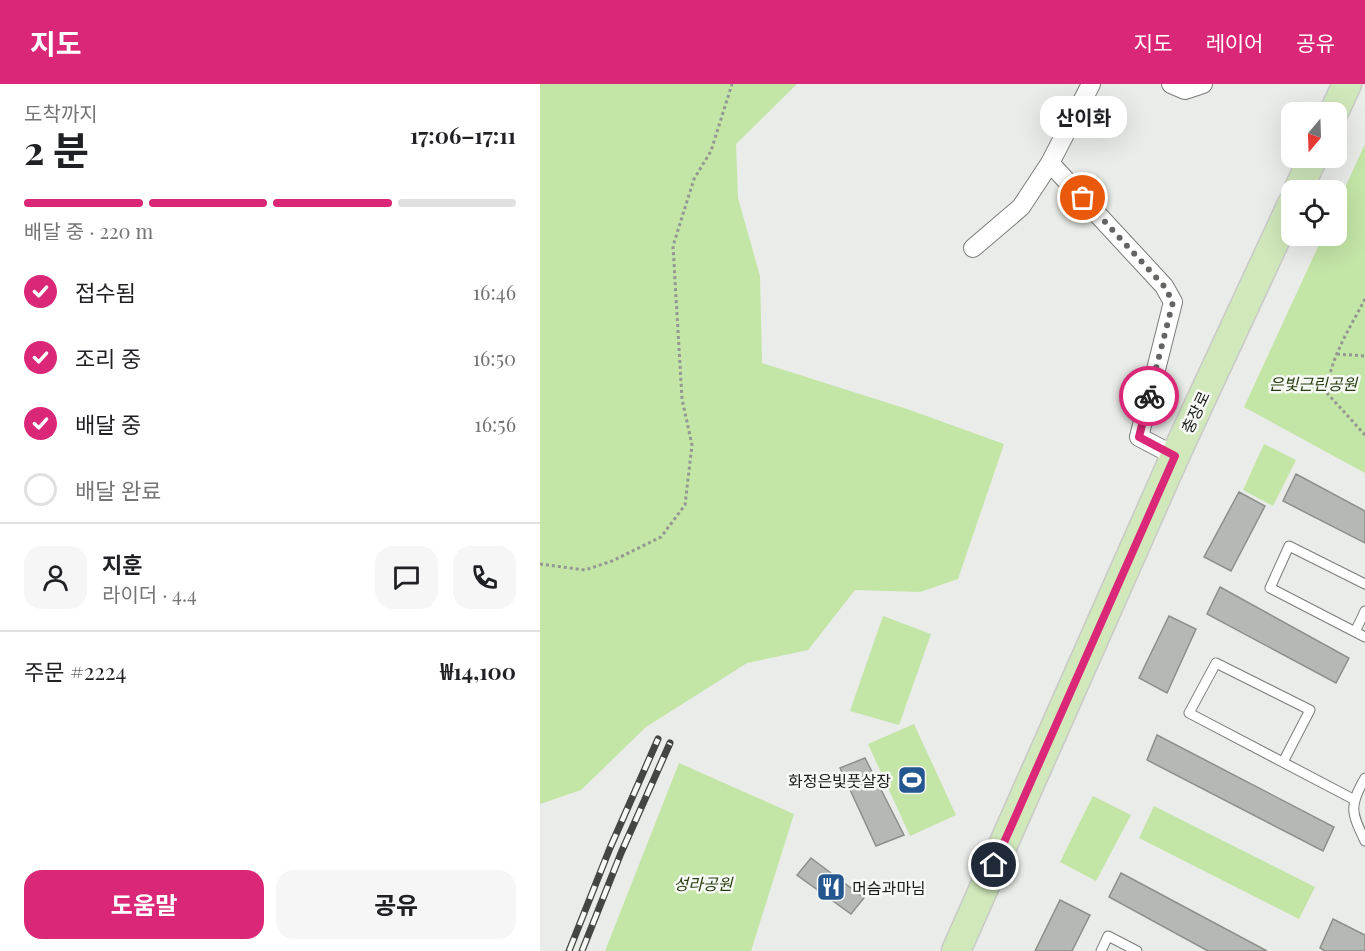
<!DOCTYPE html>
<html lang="ko">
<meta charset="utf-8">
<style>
:root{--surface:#fff;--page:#f6f6f6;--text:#202124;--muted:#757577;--line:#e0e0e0;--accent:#db2777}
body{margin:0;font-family:"Playfair Display","Noto Sans KR",serif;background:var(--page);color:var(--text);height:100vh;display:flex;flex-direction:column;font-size:22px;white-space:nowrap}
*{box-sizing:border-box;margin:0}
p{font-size:20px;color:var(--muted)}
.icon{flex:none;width:33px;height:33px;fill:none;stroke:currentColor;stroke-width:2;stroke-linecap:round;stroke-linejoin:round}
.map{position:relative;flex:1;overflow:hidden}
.details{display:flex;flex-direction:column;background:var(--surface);width:540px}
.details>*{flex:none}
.needle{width:39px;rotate:199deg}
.buttons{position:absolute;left:741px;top:18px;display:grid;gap:12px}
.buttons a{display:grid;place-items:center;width:66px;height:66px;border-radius:12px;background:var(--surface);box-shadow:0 6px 24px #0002;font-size:30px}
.pin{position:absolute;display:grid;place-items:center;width:51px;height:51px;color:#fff;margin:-26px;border:3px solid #fff;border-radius:50%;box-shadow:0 2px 6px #0007}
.courier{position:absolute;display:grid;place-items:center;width:60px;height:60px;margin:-30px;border:4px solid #db2777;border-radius:50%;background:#fff;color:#222;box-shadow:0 2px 8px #0007}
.bubble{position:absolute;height:42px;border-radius:18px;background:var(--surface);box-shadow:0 6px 24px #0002;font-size:20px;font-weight:700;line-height:42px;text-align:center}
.overview em{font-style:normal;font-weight:700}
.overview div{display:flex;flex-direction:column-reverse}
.overview{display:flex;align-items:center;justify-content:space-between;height:102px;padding:0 24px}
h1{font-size:39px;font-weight:700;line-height:45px}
.bar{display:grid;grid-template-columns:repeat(4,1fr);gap:9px 6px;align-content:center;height:72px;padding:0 24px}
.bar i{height:8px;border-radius:4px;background:var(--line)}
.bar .selected{background:var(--accent)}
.bar p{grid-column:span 4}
.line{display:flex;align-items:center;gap:15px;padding:0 24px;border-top:2px solid var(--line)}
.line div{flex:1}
.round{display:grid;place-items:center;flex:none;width:63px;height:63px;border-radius:18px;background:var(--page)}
ol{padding:0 24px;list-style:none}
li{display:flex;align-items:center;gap:18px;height:66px}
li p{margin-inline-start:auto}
li .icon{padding:6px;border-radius:50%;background:var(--accent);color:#fff;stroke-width:4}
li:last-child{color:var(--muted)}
li i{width:33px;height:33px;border:3px solid var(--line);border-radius:50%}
.cta{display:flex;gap:12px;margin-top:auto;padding:12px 24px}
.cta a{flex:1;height:69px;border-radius:18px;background:var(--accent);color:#fff;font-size:24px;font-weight:700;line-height:69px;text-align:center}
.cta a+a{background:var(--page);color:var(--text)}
header{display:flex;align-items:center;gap:36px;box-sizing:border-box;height:84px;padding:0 30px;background:var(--accent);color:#fff}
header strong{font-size:28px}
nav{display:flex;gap:33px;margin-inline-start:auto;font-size:21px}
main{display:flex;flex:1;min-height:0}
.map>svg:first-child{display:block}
</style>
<header>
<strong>지도</strong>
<nav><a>지도</a><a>레이어</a><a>공유</a></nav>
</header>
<main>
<section class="details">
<div class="overview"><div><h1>2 분</h1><p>도착까지</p></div><em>17:06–17:11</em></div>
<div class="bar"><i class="selected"></i><i class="selected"></i><i class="selected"></i><i></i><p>배달 중 · 220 m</p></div>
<ol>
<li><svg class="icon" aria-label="check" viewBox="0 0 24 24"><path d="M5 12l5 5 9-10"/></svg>접수됨<p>16:46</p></li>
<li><svg class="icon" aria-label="check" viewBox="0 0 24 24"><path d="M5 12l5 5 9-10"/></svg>조리 중<p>16:50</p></li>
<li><svg class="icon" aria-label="check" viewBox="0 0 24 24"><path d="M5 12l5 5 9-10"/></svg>배달 중<p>16:56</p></li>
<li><i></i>배달 완료</li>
</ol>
<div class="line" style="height:108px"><a class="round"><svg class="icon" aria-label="person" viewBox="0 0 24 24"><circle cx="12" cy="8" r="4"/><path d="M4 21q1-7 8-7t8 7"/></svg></a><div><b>지훈</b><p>라이더 · 4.4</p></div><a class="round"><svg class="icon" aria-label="chat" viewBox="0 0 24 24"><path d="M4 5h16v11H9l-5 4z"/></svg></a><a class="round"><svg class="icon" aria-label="phone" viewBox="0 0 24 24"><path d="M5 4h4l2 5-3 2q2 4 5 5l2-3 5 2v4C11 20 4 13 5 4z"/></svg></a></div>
<div class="line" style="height:78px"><div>주문 #2224</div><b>₩14,100</b></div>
<div class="cta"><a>도움말</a><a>공유</a></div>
</section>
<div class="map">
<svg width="825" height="867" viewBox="0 0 825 867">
<rect width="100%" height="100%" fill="#e9ece8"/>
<!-- green -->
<path fill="#c3e5a6" d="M0,0H257L196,60L198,114L220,192L222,279L367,325L464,360L418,495L380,508L315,506L268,566L207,579L106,643L41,706L0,720Z
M825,60V389L704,323L783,152H796L797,121Z
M724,360L756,376L733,422L703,406Z
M343,532L391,550L359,641L310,627Z
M374,640L416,731L370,752L328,660Z
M139,679L254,730L211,867H65Z
M553,712L591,731L556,797L520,778Z
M614,722L775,803L759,835L599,754Z"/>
<!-- building -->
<path fill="#b5b8b4" stroke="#8d8f8b" stroke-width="1.5" d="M756,390L825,427V459L743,417Z
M699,408L725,422L691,487L664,473Z
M680,503L809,574L796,599L667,530Z
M629,532L656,545L627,609L599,594Z
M617,651L794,743L783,767L607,676Z
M325,674L364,751L336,762L300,684Z
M271,774L324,814L311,830L257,791Z
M581,789L727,867H668L569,813Z
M520,816L550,831L532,867H495Z
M793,835L825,851V867H785L780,864Z"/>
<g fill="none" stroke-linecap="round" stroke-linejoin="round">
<!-- service casing -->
<g stroke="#7a7c79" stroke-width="11">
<path id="service" d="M825,500L749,462L730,504L825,553
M815,548L825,527
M743,678L770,626L676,579L649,629L813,715
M825,694C809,722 811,728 825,757
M561,867L568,852L597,867"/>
</g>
<!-- minor casing -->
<g stroke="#7a7c79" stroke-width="20">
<path id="minor" d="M551,0L510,79L624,202L633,218L599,353L635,372
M631,0L645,6L663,0
M433,164L481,123L510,79"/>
</g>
<!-- primary casing -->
<g stroke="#c8c9c8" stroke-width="31">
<path id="primary" d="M794,28L807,0
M758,106L773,74
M416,867L635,372L752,120"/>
</g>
<!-- path -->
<path stroke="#949793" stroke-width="3" stroke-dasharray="3 3" stroke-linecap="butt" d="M825,215C810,244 789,275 787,309L825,351
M797,270L825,272
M0,480L45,486L72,477L121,453L145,421L152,361L142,315L133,162L154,95L171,67L192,0"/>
<!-- service -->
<use href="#service" stroke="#fff" stroke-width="9"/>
<!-- minor -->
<use href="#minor" stroke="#fff" stroke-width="18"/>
<!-- primary -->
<use href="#primary" stroke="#d0e8ba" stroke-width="28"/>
<!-- rail casing -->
<g stroke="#444643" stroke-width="7">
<path id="rail" d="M29,867L70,764L118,655
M42,867L81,769L130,659"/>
</g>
<!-- rail -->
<use href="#rail" stroke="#f7f9f5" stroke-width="4.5" stroke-dasharray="14" stroke-linecap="butt"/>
</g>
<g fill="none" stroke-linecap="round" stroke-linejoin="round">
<!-- done -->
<path stroke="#636562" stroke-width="6" stroke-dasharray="0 10.8" d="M543,114L624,202L633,218L609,312"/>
<!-- route -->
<path stroke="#db2777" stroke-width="8" d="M454,781L635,372L599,353L609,312"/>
</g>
<!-- icons -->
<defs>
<g id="stadium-square" transform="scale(1.5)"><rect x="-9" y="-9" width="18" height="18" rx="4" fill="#245790" stroke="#f7f9f5"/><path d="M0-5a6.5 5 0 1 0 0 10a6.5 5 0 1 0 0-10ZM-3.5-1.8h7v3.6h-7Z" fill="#fff"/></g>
<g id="restaurant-square" transform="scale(1.5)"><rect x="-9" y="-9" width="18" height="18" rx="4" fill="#245790" stroke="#f7f9f5"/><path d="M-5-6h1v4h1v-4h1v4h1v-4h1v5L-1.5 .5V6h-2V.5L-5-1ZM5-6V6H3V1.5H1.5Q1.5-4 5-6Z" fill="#fff"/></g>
</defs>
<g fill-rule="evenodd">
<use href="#stadium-square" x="372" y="696"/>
<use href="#restaurant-square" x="291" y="803"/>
</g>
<g text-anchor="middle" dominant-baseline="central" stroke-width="5" stroke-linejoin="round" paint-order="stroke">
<!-- park labels -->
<g font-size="16" font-style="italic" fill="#283e10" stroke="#f7f9f5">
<text x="773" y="299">은빛근린공원</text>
<text x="163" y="799">성라공원</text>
</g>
<!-- street labels -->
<g font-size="16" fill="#1b1c1a" stroke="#f7f9f5">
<text transform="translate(655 328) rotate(-65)">충장로</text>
</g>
<!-- poi labels -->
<g font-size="16" fill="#1b1c1a" stroke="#f7f9f5" text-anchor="end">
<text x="351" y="696">화정은빛풋살장</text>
<text x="312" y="803" text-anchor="start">머슴과마님</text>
</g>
</g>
</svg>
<div class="buttons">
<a><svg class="needle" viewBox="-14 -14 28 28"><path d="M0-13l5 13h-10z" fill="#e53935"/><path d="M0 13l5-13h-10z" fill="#757577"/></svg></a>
<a><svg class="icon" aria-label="locate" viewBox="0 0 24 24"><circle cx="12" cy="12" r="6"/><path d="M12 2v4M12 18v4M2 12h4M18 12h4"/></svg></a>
</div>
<div class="pin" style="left:543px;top:114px;background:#ea580c"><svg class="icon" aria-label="bag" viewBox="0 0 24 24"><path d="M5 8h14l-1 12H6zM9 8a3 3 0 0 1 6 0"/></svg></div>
<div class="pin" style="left:454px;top:781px;background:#1f2937"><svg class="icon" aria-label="home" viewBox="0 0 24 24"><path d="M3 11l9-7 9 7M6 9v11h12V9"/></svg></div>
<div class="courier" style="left:609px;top:312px"><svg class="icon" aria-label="bike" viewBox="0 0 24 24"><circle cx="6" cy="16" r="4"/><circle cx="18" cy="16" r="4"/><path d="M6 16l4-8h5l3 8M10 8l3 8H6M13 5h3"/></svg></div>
<div class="bubble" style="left:500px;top:12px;width:87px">산이화</div>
</div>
</main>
